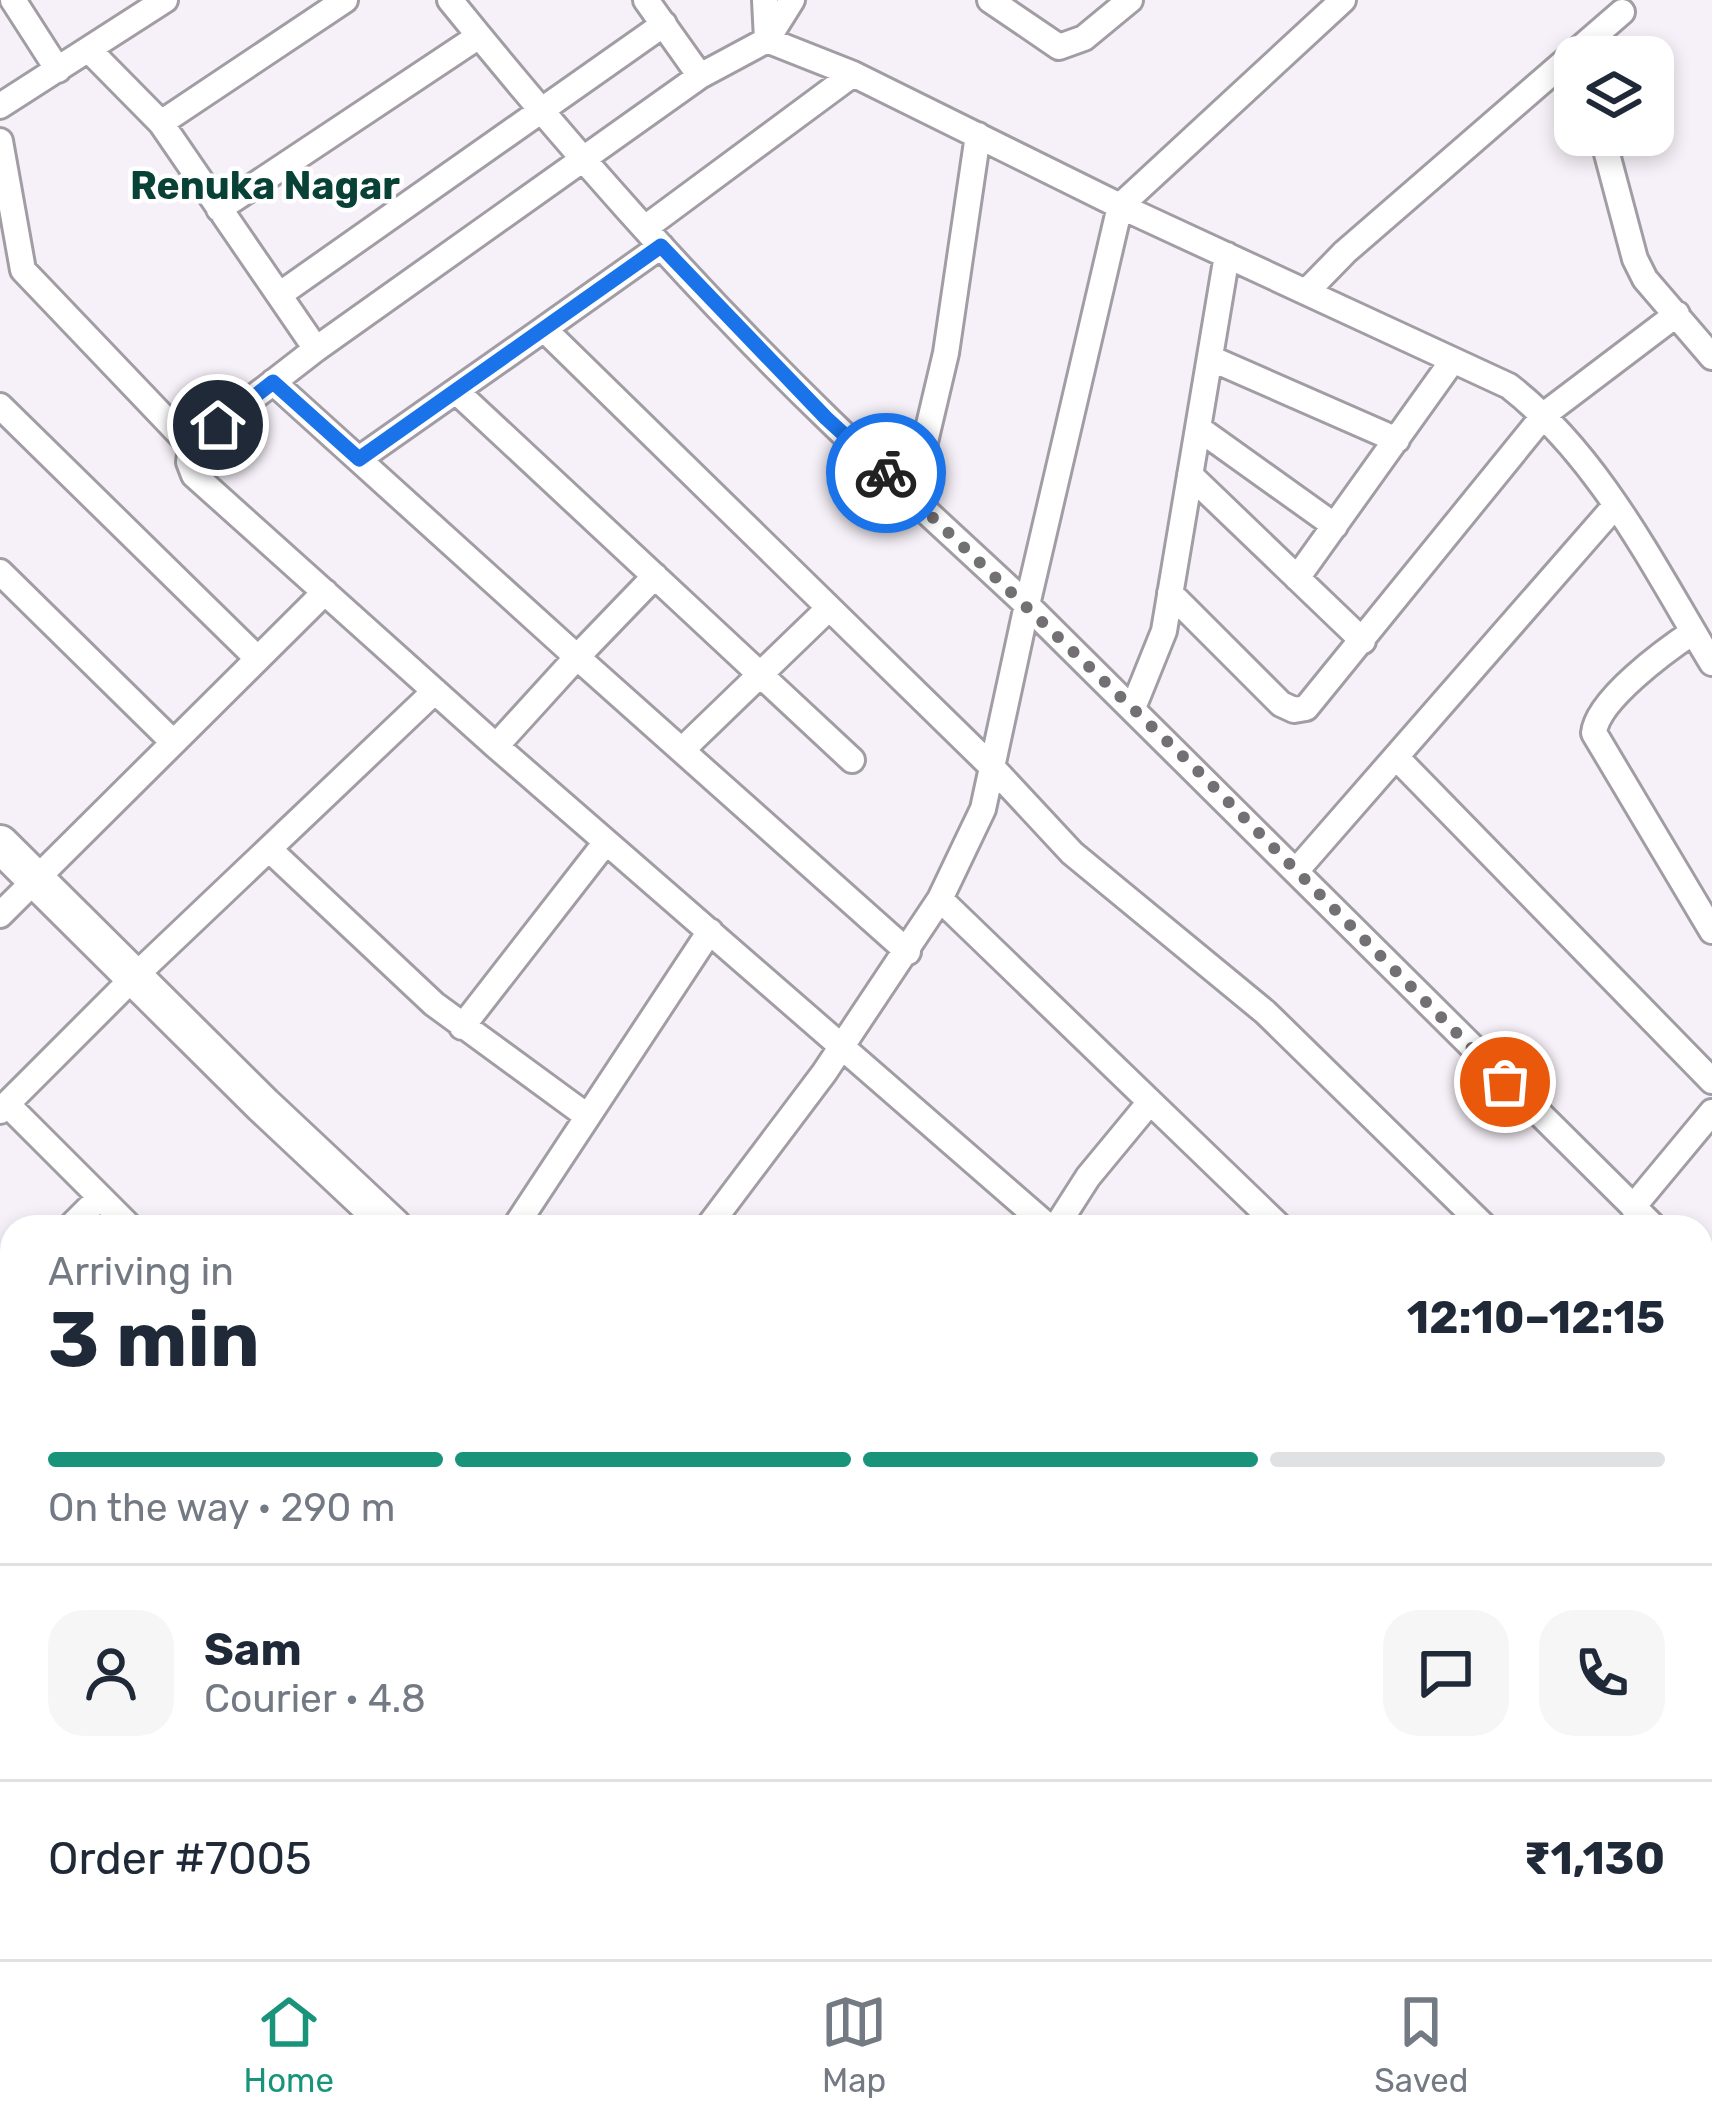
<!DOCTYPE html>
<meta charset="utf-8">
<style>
:root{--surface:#fff;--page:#f6f6f7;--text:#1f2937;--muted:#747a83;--line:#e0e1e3;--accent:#19947a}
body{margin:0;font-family:Rubik,sans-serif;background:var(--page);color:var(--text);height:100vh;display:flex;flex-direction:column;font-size:45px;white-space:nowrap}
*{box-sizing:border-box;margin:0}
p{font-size:39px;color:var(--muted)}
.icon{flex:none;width:66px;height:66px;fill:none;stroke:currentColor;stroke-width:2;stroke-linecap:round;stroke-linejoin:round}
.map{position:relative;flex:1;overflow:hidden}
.panel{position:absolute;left:0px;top:1215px;width:1713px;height:744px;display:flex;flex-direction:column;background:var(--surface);border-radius:36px 36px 0 0;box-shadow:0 6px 18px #0003}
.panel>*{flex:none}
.controls{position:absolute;left:1554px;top:36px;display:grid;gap:24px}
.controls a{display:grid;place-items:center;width:120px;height:120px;border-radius:24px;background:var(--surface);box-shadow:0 6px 18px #0003;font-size:60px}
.pin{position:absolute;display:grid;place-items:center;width:102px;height:102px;color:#fff;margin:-51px;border:6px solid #fff;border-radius:50%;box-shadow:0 3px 12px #0007}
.courier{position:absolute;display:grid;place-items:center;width:120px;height:120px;margin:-60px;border:9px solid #1a73e8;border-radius:50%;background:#fff;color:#222;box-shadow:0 3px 15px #0007}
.headline em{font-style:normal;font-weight:700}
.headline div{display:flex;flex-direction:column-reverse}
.headline{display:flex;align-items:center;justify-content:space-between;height:204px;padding:0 48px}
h1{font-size:78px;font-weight:700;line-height:90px}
.bar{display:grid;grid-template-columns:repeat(4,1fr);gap:18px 12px;align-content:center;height:144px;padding:0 48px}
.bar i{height:15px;border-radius:9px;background:var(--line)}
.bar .on{background:var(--accent)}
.bar p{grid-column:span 4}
.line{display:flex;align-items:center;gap:30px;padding:0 48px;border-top:3px solid var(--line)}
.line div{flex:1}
.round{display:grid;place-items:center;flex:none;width:126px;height:126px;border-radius:36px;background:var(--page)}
.tab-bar{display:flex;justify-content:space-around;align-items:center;height:168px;border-top:3px solid var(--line);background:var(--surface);font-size:33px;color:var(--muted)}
.tab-bar a{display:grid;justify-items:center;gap:6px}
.tab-bar .on{color:var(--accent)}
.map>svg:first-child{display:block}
</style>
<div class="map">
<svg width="1712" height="1959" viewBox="0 0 1712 1959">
<rect width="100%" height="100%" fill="#f6f1f8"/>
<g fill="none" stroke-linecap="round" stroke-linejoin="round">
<!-- lane casing -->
<g stroke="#a29da4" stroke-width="18">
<path id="lane" d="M0,1705L12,1716
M358,1947L374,1959"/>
</g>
<!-- street casing -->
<g stroke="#a29da4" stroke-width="30">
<path id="street" d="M13,0L58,70
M450,0C568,146 693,288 828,419C893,482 961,543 1027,605L983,809L940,899L824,1073L708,1227
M646,0L700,76L316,349L191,446L189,462L194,475L496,746L1049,1227
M765,0L767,40
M990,0L1059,47L1084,38L1130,0
M1343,0L1120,206L1509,386C1600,457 1653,566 1712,663
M767,40L792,0
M90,51L161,123
M700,76L767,40L853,74L1120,206L1027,605L1654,1227
M0,106L165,0
M1602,135L1635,259L1645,279L1712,357
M0,141L23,270L191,446
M219,209L479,36
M645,228L853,74
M661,246L544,329L992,767L1072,853L1265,1012L1485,1227
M1306,292L1345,252L1622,12
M279,295L664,24
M316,349L161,123L345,0
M1210,358L1397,440
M273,382L577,657L496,746
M456,391L852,760
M0,406L257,658
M1198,428L1335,526
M359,459L544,329
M1190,475L1363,641
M912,497L946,353L978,135
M0,572L173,742
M655,576L577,657L908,952
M1297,578L1453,360
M1170,593L1281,704L1294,710L1306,708L1545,414L1677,314
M1693,632C1666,650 1597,700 1594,733L1712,931
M1133,708L1164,631L1227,255
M682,750L829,608
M1396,757L1712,1081
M270,850L434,1004L587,1116
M1296,871L1615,506
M940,899L1280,1227
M0,915L325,592
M462,1027L606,842
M7,1104L130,1227
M0,1111L134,977L435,691
M1633,1207L1712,1112
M70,1227L100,1197
M515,1227L710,931
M1056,1227L1088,1177L1150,1102
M0,1299L12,1286
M1701,1303L1712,1290
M1701,1444L1712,1459
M0,1520L12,1508
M1701,1666L1712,1682
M1701,1869L1712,1885
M1701,1917L1712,1929
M453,1947L466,1959
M677,1947L691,1959
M795,1947L809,1959
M1330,1947L1348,1959
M1518,1947L1536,1959
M574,1959L584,1947
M1145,1959L1154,1947
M1631,1959L1643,1947"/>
</g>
<!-- secondary casing -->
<g stroke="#a29da4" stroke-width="42">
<path id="secondary" d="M0,844L263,1105L393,1227
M1701,1902L1712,1897"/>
</g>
<!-- lane -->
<use href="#lane" stroke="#fff" stroke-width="12"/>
<!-- street -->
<use href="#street" stroke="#fff" stroke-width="24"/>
<!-- secondary -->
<use href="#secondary" stroke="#fff" stroke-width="36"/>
</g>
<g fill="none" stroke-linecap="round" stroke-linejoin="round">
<!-- done -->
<path stroke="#737073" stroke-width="12" stroke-dasharray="0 21.6" d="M886,473L1192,765L1505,1082"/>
<!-- route -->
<path stroke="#1a73e8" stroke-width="15" d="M218,425L273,382L359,459L661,246L826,418L886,473"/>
</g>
<g text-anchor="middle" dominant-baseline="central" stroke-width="9" stroke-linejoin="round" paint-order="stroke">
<!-- neighbourhood labels -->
<g font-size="39" font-weight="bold" fill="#084135" stroke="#fff">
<text x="265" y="186">Renuka Nagar</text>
</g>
</g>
</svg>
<div class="controls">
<a><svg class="icon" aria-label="layers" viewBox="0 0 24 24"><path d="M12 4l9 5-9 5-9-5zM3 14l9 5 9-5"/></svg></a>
</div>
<div class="pin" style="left:1505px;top:1082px;background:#ea580c"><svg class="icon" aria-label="bag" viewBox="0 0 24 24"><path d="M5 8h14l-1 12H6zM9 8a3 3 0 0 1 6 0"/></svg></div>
<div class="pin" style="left:218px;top:425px;background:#1f2937"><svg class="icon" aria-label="home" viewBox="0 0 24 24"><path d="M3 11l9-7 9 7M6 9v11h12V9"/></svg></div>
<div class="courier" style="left:886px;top:473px"><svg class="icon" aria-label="bike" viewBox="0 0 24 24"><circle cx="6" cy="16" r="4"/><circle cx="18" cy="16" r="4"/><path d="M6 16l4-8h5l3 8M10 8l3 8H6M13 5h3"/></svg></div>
<section class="panel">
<div class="headline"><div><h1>3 min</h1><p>Arriving in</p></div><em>12:10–12:15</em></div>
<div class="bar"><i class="on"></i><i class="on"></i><i class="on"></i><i></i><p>On the way · 290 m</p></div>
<div class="line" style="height:216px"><a class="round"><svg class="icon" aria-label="person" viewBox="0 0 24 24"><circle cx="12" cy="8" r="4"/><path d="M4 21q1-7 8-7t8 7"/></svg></a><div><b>Sam</b><p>Courier · 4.8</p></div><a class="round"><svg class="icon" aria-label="chat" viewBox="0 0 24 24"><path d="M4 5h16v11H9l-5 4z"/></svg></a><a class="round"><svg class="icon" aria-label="phone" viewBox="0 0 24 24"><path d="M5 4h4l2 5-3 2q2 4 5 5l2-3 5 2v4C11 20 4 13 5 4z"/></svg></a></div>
<div class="line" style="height:156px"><div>Order #7005</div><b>₹1,130</b></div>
</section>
</div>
<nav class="tab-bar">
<a class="on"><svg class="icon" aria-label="home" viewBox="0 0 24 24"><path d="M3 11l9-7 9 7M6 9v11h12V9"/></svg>Home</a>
<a><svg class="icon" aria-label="map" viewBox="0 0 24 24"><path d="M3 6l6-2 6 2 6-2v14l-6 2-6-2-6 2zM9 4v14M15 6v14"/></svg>Map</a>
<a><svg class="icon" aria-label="saved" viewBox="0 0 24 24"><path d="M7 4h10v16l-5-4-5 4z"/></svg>Saved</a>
</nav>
